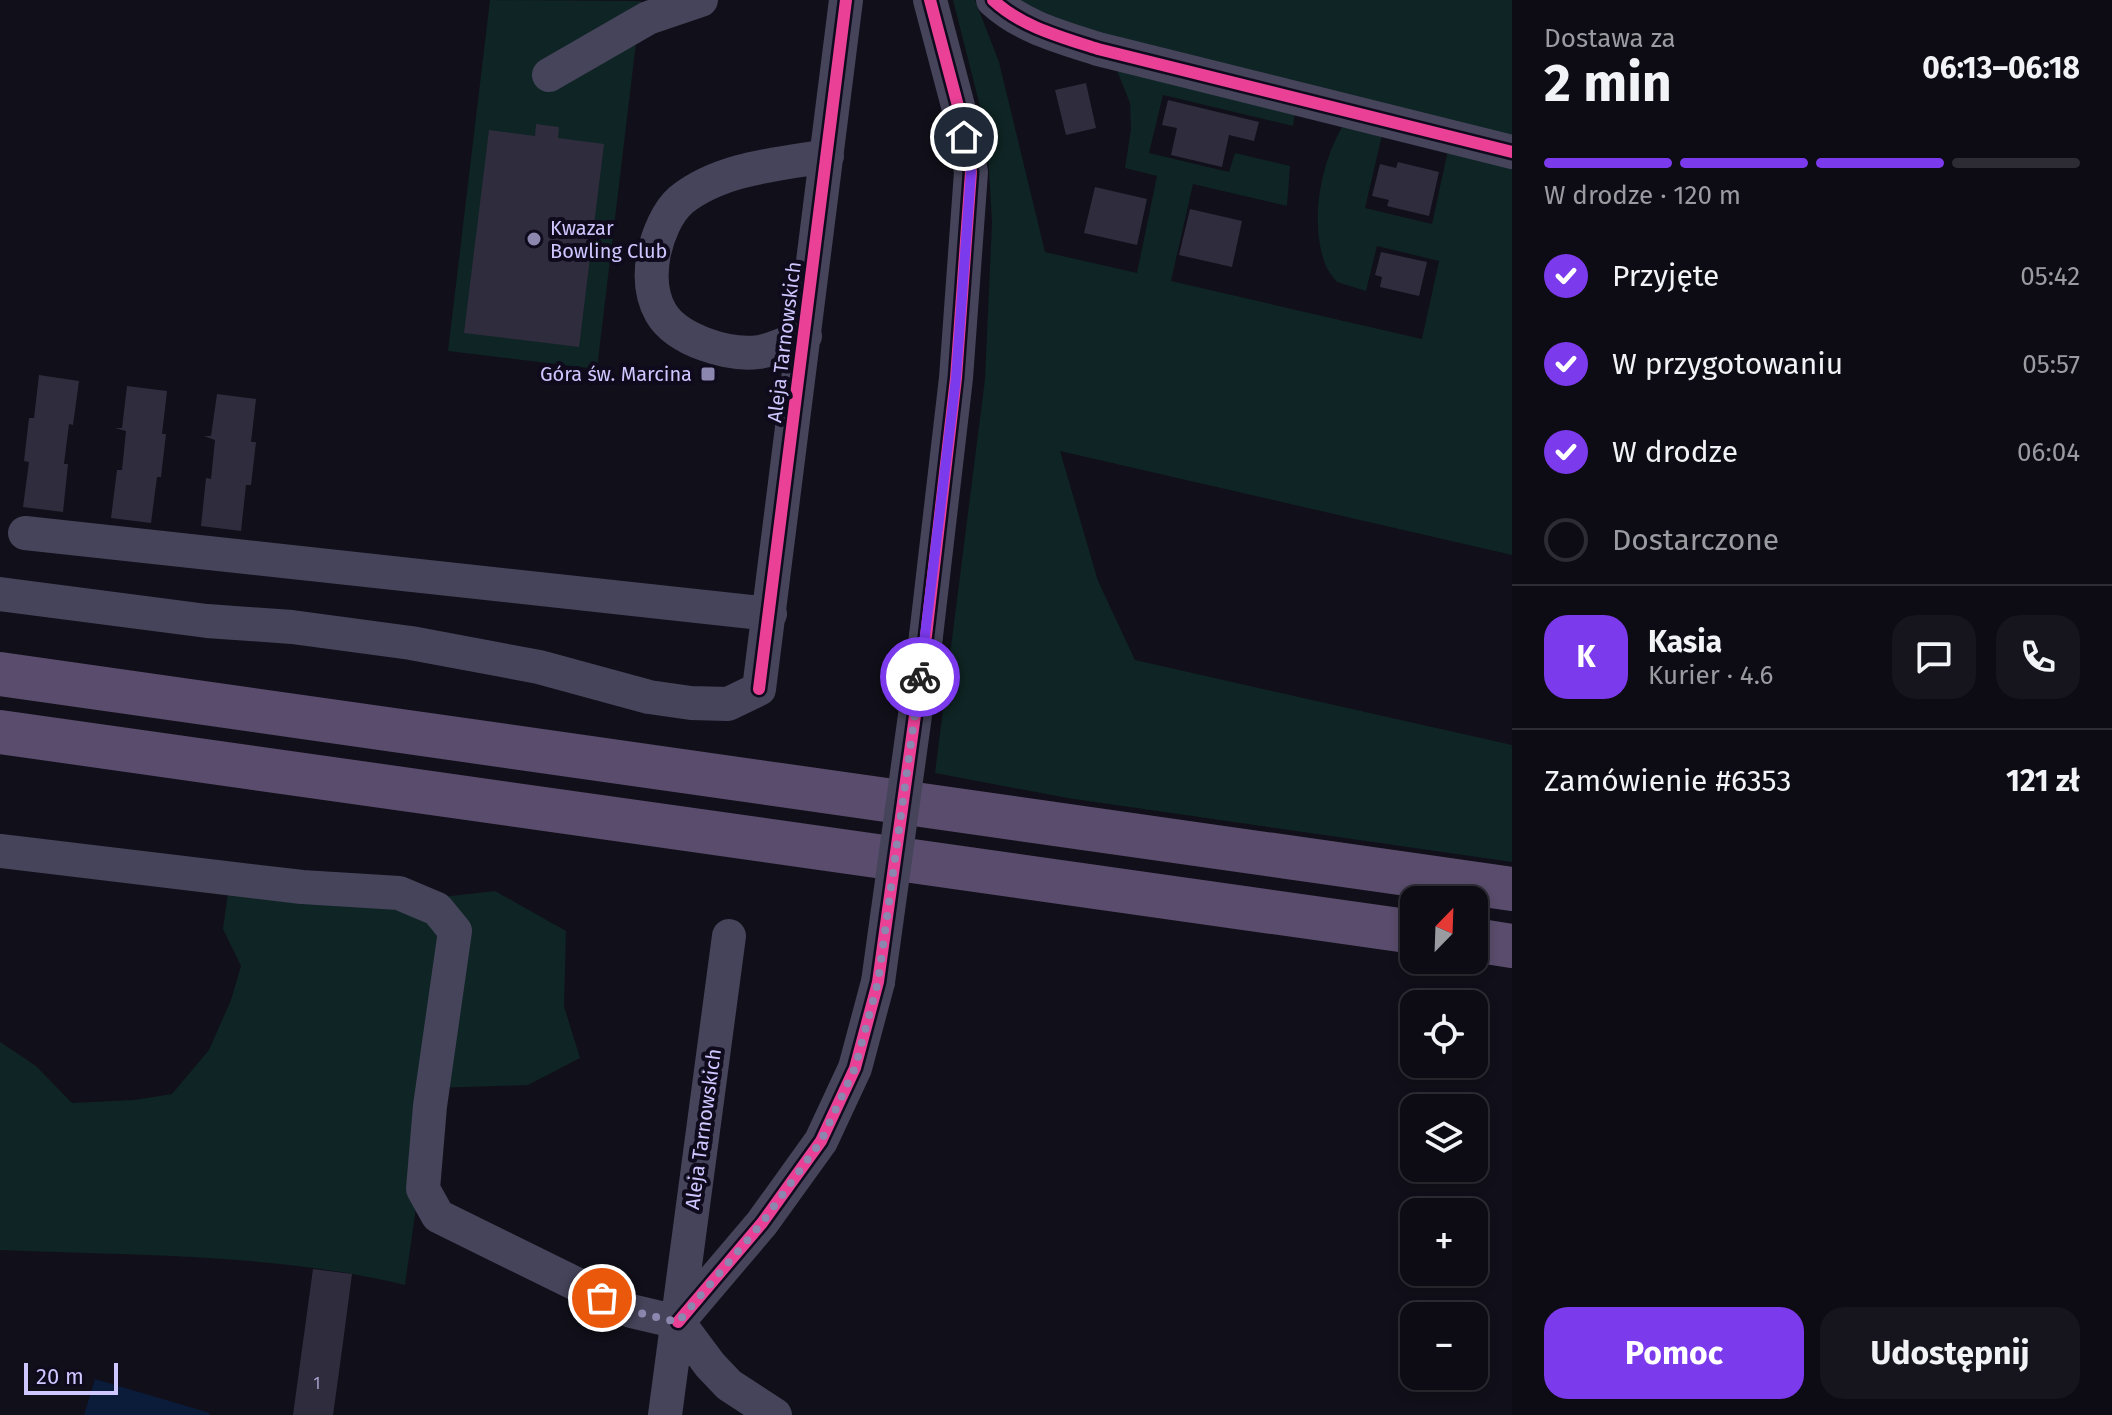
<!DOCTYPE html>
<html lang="pl">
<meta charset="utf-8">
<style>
:root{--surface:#0d0b13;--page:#16141c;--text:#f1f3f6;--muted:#9a9ba0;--line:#2d2b33;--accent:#7c3aed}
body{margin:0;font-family:"Fira Sans",sans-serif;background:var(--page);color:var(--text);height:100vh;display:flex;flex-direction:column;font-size:30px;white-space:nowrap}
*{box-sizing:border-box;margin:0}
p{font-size:26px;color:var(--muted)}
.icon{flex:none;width:44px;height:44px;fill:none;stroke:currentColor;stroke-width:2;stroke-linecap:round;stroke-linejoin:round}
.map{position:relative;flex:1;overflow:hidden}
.drawer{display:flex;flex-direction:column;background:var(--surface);width:600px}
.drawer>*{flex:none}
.needle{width:52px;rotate:23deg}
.tools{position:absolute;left:1400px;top:886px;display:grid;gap:16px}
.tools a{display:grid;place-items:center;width:88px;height:88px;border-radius:16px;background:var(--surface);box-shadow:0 4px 12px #0003,0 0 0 2px var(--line);font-size:40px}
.scale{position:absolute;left:24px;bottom:20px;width:94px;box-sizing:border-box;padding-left:8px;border:4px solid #cfc7ff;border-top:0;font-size:22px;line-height:28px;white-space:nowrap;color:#cfc7ff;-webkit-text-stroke:6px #0f0b1d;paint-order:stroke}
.pin{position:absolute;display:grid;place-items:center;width:68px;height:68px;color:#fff;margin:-34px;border:4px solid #fff;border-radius:50%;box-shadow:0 2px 8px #0007}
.courier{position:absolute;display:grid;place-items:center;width:80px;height:80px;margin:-40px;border:6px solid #7c3aed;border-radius:50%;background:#fff;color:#222;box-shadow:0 2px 10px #0007}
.summary em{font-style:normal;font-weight:700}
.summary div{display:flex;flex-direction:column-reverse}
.summary{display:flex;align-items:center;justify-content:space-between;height:136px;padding:0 32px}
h1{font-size:52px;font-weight:700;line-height:60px}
.bar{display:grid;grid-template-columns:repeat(4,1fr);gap:12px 8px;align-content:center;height:96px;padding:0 32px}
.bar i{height:10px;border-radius:6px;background:var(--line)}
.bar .on{background:var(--accent)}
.bar p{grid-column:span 4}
.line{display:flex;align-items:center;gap:20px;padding:0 32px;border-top:2px solid var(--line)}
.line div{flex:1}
.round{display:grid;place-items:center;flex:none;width:84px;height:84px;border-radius:24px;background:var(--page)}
ol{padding:0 32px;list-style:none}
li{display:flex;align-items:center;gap:24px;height:88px}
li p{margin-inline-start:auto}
li .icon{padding:8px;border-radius:50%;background:var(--accent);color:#fff;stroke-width:4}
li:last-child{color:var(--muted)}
li i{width:44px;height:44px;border:4px solid var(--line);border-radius:50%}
.action{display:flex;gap:16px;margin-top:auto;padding:16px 32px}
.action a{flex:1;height:92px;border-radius:24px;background:var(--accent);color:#fff;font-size:32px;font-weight:700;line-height:92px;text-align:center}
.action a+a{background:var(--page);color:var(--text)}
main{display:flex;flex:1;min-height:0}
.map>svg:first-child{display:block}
</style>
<main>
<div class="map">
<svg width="1512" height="1415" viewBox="0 0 1512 1415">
<rect width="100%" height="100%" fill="#110f19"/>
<!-- green -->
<path fill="#0f2424" d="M490,0L641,1L597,369L448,351Z
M953,0H975L999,62L1045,252L1137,273L1157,176L1125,168L1131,129L1130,103L1116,68L1295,111L1293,126L1163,95L1149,153L1229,172L1235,153L1290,166L1287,206L1193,184L1171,281L1422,339L1439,261L1377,246L1366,291L1337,282C1332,276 1326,268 1324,261C1310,219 1321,164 1342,127L1382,135L1365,208L1432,224L1448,150L1512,165V555L1060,451L1098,581L1135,660L1512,745V862L1067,798L935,773L985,379L992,223L987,134Z
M1013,0H1512V142L1065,30Z
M230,879L424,899L495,891L566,931L564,1006L580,1058L528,1085L433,1088L405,1285C273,1253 136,1256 0,1250V1042L36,1066L72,1103L134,1100L172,1094L209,1050L231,1000L241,966L223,929Z"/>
<!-- water -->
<path fill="#0b1b3a" d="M95,1379L210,1413L209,1415H84Z"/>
<!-- building -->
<path fill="#2f2c3d" d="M1086,83L1096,128L1066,135L1055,90Z
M1168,100L1259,122L1254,141L1229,135L1222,167L1171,155L1177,128L1162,125Z
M536,124L559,127L558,138L604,144L579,347L464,333L489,130L535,136Z
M1398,162L1439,172L1429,216L1387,206L1389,200L1372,196L1380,164L1396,168Z
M1095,187L1147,199L1137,245L1084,233Z
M1190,209L1242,221L1232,267L1179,255Z
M1381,252L1427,262L1419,296L1380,287L1382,277L1375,275Z
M39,375L79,381L73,425L69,424L64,464H68L63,512L23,507L29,462L24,461L29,418H34Z
M127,386L167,391L162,434H166L161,477H157L151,523L111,518L117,470H122L126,431L115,428H122Z
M217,394L256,399L251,442H256L251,485H246L241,531L201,526L206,478L211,479L215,440L204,436H211Z
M313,1269L352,1274L342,1350L333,1415H293Z"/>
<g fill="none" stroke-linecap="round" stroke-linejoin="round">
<!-- minor -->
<path stroke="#45445a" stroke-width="34" d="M993,0C1022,27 1061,37 1098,49L1512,152
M549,75L648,18L701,0
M805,336C790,341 774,350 759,352C728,356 677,340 661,313C650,294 650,273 654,253C658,235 667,212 681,200C721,168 779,164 827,156
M25,533L770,614
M0,594L207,621L292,627L411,643L539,667L649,697L691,703L728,704L759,689L846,0
M926,636L956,378L971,172L958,106L930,0
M0,851L302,887L399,893L437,909L455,931L430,1106L423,1189L438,1216L631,1311L678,1322
M678,1322L762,1223L821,1141L855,1068L878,982
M678,1322L710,1365L729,1385L775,1415
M665,1415L729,936"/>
<!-- major -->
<path stroke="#594c6c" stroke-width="44" d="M0,674L1512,889
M0,732L1414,932
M1474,940L1512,946"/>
<!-- minor-bridge -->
<path stroke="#45445a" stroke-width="34" d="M878,982L926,636"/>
<!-- cycleway casing -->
<g stroke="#0f0b1d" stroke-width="17">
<path id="cycleway" d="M993,0C1022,27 1061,37 1098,49L1512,152
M759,689L846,0
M678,1322L762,1223L821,1141L855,1068L878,982L926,636L956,378L971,172L958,106L930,0"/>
</g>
<!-- cycleway -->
<use href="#cycleway" stroke="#ea4096" stroke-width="12"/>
</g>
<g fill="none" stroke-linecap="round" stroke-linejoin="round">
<!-- done -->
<path stroke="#8c87ae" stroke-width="8" stroke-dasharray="0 14.4" d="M602,1298L631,1311L678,1322L762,1223L821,1141L855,1068L878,982L920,677"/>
<!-- route -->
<path stroke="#7c3aed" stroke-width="10" d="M920,677L956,378L971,172L964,137"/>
</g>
<!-- markers -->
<g fill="#8c87ae" stroke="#0f0b1d" stroke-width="3">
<circle cx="534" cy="239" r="8"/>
<rect x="700" y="366" width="16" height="16" rx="4"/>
</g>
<g text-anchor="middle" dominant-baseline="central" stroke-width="8" stroke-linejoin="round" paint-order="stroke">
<!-- number labels -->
<g font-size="16" fill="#a7a0ce">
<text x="317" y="1383">1</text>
</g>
<!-- poi labels -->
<g font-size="20" fill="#cfc7ff" stroke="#0f0b1d" text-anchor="start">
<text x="550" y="228">Kwazar<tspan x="550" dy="23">Bowling Club</tspan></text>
<text x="692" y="374" text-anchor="end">Góra św. Marcina</text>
</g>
<!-- street labels -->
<g font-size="20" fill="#cfc7ff" stroke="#0f0b1d">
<text transform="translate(784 342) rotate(-83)">Aleja Tarnowskich</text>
<text transform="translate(703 1129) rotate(-82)">Aleja Tarnowskich</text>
</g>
</g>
</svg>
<div class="tools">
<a><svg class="needle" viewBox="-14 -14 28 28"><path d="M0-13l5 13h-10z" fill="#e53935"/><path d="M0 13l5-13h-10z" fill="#9a9ba0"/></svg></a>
<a><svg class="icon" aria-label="locate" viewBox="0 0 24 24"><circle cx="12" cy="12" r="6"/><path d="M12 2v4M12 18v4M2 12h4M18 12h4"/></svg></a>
<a><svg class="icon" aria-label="layers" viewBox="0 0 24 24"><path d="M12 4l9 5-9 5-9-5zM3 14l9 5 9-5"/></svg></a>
<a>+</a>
<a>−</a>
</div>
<div class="scale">20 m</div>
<div class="pin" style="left:602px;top:1298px;background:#ea580c"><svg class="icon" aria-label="bag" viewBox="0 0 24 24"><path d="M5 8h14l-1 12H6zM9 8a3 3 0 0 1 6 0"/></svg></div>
<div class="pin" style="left:964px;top:137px;background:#1f2937"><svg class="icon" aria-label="home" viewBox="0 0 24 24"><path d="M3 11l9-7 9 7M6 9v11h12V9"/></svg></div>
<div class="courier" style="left:920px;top:677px"><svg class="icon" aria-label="bike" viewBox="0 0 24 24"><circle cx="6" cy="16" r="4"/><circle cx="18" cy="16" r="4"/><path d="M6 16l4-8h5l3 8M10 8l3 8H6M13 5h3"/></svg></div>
</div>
<section class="drawer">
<div class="summary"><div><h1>2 min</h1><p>Dostawa za</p></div><em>06:13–06:18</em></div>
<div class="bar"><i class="on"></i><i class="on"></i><i class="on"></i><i></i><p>W drodze · 120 m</p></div>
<ol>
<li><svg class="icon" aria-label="check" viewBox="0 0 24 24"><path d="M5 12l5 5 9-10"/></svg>Przyjęte<p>05:42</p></li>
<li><svg class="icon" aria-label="check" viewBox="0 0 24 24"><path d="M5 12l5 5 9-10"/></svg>W przygotowaniu<p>05:57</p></li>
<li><svg class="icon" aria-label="check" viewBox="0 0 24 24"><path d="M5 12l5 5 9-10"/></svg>W drodze<p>06:04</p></li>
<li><i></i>Dostarczone</li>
</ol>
<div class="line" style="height:144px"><b class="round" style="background:var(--accent);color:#fff">K</b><div><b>Kasia</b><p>Kurier · 4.6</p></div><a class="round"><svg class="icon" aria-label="chat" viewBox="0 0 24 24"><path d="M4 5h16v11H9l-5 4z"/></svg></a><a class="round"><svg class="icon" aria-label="phone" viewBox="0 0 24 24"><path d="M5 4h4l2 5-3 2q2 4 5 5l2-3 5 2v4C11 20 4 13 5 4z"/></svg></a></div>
<div class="line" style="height:104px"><div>Zamówienie #6353</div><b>121 zł</b></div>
<div class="action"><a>Pomoc</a><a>Udostępnij</a></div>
</section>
</main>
